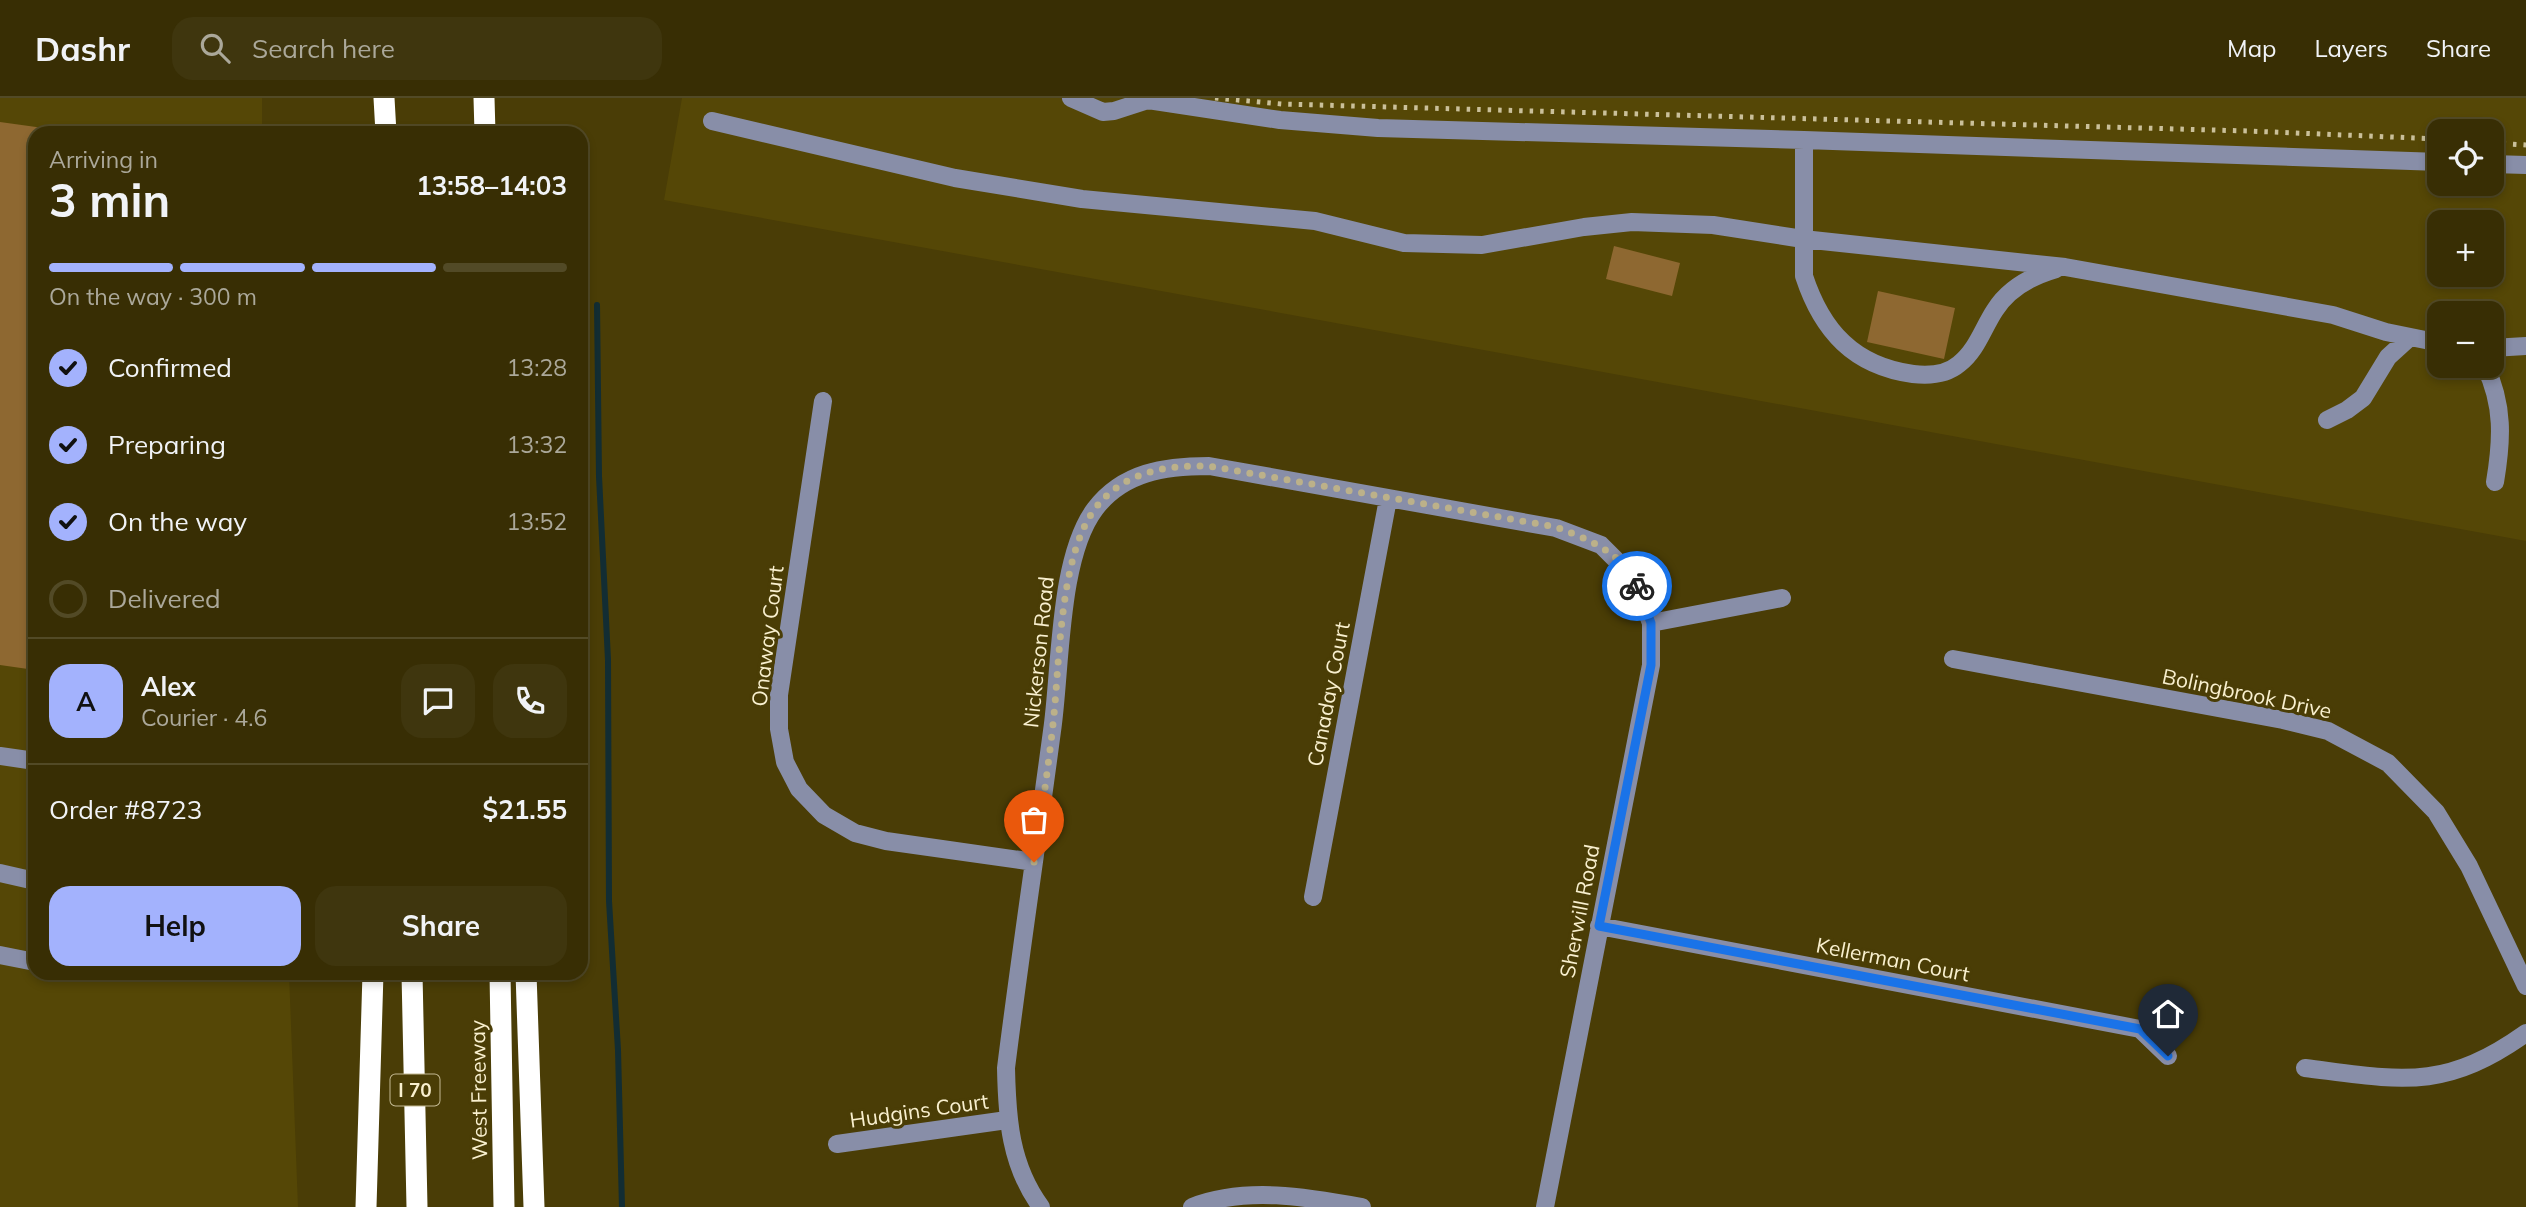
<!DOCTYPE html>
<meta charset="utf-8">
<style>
:root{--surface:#382e04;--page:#3f360e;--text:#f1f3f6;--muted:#aba89a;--line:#524a26;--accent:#a3b2fd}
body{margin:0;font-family:Mulish,sans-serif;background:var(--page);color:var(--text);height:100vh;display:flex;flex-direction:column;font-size:26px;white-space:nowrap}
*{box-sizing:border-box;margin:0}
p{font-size:23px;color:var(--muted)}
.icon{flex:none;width:38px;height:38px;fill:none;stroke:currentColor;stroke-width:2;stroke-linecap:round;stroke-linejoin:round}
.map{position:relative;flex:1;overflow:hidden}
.sheet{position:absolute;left:28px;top:28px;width:560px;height:854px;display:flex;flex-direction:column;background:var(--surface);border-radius:21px;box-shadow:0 4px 10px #0003,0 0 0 2px var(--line)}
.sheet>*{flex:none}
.buttons{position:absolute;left:2427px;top:21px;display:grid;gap:14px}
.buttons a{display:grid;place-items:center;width:77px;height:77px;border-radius:14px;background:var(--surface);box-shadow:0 4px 10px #0003,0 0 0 2px var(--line);font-size:35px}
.pin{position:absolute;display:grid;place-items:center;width:60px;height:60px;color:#fff;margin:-72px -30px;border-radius:50% 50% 50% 0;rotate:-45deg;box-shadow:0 0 7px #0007}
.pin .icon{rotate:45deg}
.courier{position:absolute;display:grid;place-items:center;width:70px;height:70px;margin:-35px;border:5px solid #1a73e8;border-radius:50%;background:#fff;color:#222;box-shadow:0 2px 9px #0007}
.overview em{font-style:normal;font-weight:700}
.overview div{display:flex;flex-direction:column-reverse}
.overview{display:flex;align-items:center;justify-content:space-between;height:119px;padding:0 21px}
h1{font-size:46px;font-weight:700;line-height:52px}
.bar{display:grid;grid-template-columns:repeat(4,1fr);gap:10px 7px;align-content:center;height:84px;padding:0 21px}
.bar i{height:9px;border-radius:5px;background:var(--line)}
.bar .on{background:var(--accent)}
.bar p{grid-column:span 4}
.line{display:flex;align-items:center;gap:18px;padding:0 21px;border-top:2px solid var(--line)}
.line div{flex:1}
.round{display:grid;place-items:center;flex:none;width:74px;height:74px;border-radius:21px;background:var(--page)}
ol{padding:0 21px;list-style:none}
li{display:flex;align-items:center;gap:21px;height:77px}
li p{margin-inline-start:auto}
li .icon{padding:7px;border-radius:50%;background:var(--accent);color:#111;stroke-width:4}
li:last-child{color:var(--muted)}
li i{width:38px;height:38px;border:4px solid var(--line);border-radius:50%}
.button{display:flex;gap:14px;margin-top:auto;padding:14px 21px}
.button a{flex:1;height:80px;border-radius:21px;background:var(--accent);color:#111;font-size:28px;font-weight:700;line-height:80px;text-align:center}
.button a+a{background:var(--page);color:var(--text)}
header{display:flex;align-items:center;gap:42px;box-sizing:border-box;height:98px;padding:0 35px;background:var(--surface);border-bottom:2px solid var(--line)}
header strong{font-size:33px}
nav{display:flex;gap:38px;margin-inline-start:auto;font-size:24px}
.search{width:490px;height:63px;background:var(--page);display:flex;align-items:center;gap:18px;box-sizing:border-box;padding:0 24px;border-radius:21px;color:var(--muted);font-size:26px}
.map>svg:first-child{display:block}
</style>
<header>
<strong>Dashr</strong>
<div class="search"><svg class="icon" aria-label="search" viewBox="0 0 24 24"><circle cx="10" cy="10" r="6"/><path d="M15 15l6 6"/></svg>Search here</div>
<nav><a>Map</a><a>Layers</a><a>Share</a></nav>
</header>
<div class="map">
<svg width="2526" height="1109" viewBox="0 0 2526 1109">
<rect width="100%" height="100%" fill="#4a3d06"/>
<!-- built -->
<path fill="#554706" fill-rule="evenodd" d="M0,0H262V35H35V875H289L298,1109H0Z
M682,0H2526V443L664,102ZM2440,33H2492V86H2440ZM2440,124H2492V177H2440ZM2440,215H2492V268H2440Z"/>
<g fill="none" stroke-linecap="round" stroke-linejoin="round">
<!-- stream -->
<path stroke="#122d33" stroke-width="6" d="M597,207L599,378L608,562L609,803L618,952L622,1109"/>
</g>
<!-- building -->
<path fill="#8e6831" d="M0,24L65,33L35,35V572L0,567Z
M1614,148L1680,165L1672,198L1606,181Z
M1878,193L1955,210L1944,261L1867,244Z"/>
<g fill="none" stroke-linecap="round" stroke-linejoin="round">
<!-- minor -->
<path stroke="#888ea8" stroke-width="18" d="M1071,0L1103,14L1114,13L1148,2L1280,22L1378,30L1804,42L2440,64
M712,23L955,80L1082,101L1315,123L1404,145L1482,147L1584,129L1632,124L1713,127L1803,141L2065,169L2333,217L2386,234L2440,245
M1804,42V178C1822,233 1854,268 1913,276C1930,278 1946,277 1959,266C1977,252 1983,230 1995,212C2009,190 2032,178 2056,171
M2492,66L2526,67
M2492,250L2526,248
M2485,268C2504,307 2502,342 2495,384
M823,303L779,597V631L785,664L799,691L824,717L855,735L886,743L1034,764
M2327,322L2347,312L2363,300L2388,259L2410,239
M1651,525L1782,500
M1953,561L2283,622L2328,633L2388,665L2436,714L2469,768L2526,888
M0,658L35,663
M0,775L35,783
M1313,799L1388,401
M1599,828L2140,931L2168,958
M0,857L35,864
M95,875H105
M2305,970C2400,982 2443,994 2526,935
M837,1046L1007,1022
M1041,1109C1010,1067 1007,1020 1006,970C1020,858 1037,746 1052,633C1061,572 1058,460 1095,411C1123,374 1165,368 1209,368L1556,430L1601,447L1634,480L1651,525V567L1545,1109
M1192,1109C1245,1088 1308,1099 1362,1109"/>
<!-- highway -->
<path stroke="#fff" stroke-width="21" d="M384,0L386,35
M484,0L485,35
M412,875L417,1109
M500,875L504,1109
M526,875L534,1109
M366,1109L373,875"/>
<!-- rail -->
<path stroke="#cac09a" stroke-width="5" stroke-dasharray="3.5 7" stroke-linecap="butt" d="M1215,0L1282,6L2248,33L2440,41
M2492,45L2526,47"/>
</g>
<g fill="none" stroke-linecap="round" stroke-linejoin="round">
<!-- done -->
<path stroke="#bcb189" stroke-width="7" stroke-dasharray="0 12.6" d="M1034,764C1041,718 1048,672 1053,626C1060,565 1059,461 1094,412C1122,374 1165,367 1209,368L1556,429C1587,441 1624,455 1637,488"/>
<!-- route -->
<path stroke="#1a73e8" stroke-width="9" d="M1637,488L1651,525V567L1599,828L2140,931L2168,958"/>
</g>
<g text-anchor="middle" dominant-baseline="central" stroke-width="6" stroke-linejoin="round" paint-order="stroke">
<!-- shield labels -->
<rect fill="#4a3d06" stroke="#c4ba93" stroke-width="2" x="390.5" y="976.5" width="49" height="31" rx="5"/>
<g font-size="19" font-weight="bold" fill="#f9f0cf">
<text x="415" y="992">I 70</text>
</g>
<!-- street labels -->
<g font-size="21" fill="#f9f0cf" stroke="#4a3d06">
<text transform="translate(767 538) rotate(-83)">Onaway Court</text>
<text transform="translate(1038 554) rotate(-84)">Nickerson Road</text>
<text transform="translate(2247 595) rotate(12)">Bolingbrook Drive</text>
<text transform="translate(1328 596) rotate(-79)">Canaday Court</text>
<text transform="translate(1579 813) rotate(-79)">Sherwill Road</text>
<text transform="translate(1893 861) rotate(11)">Kellerman Court</text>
<text transform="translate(478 992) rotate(-91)">West Freeway</text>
<text transform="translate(919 1012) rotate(-8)">Hudgins Court</text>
</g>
</g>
</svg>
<div class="buttons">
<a><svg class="icon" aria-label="locate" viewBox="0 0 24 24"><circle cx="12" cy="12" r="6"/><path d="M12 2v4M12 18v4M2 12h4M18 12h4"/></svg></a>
<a>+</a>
<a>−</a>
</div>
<div class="pin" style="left:1034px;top:764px;background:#ea580c"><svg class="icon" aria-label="bag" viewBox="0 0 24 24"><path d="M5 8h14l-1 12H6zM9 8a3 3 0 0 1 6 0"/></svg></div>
<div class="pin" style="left:2168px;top:958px;background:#1f2937"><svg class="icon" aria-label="home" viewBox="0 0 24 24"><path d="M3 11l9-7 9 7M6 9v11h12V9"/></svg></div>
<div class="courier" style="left:1637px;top:488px"><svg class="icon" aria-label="bike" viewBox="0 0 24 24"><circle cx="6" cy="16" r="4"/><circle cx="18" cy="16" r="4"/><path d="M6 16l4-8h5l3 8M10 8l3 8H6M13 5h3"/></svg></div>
<section class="sheet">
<div class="overview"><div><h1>3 min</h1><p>Arriving in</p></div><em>13:58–14:03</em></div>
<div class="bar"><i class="on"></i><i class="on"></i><i class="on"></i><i></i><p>On the way · 300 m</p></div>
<ol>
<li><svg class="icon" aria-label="check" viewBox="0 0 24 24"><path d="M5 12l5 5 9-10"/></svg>Confirmed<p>13:28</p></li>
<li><svg class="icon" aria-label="check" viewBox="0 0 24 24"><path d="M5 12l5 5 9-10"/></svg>Preparing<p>13:32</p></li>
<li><svg class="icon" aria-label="check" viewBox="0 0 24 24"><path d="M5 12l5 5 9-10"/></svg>On the way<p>13:52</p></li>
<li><i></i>Delivered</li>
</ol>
<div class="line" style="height:126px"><b class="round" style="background:var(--accent);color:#111">A</b><div><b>Alex</b><p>Courier · 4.6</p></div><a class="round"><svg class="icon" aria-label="chat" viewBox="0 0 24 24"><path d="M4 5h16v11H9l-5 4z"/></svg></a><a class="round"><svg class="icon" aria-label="phone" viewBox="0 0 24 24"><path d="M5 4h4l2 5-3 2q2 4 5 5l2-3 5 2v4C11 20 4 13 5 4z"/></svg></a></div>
<div class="line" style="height:91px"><div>Order #8723</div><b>$21.55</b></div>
<div class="button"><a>Help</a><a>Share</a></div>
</section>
</div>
